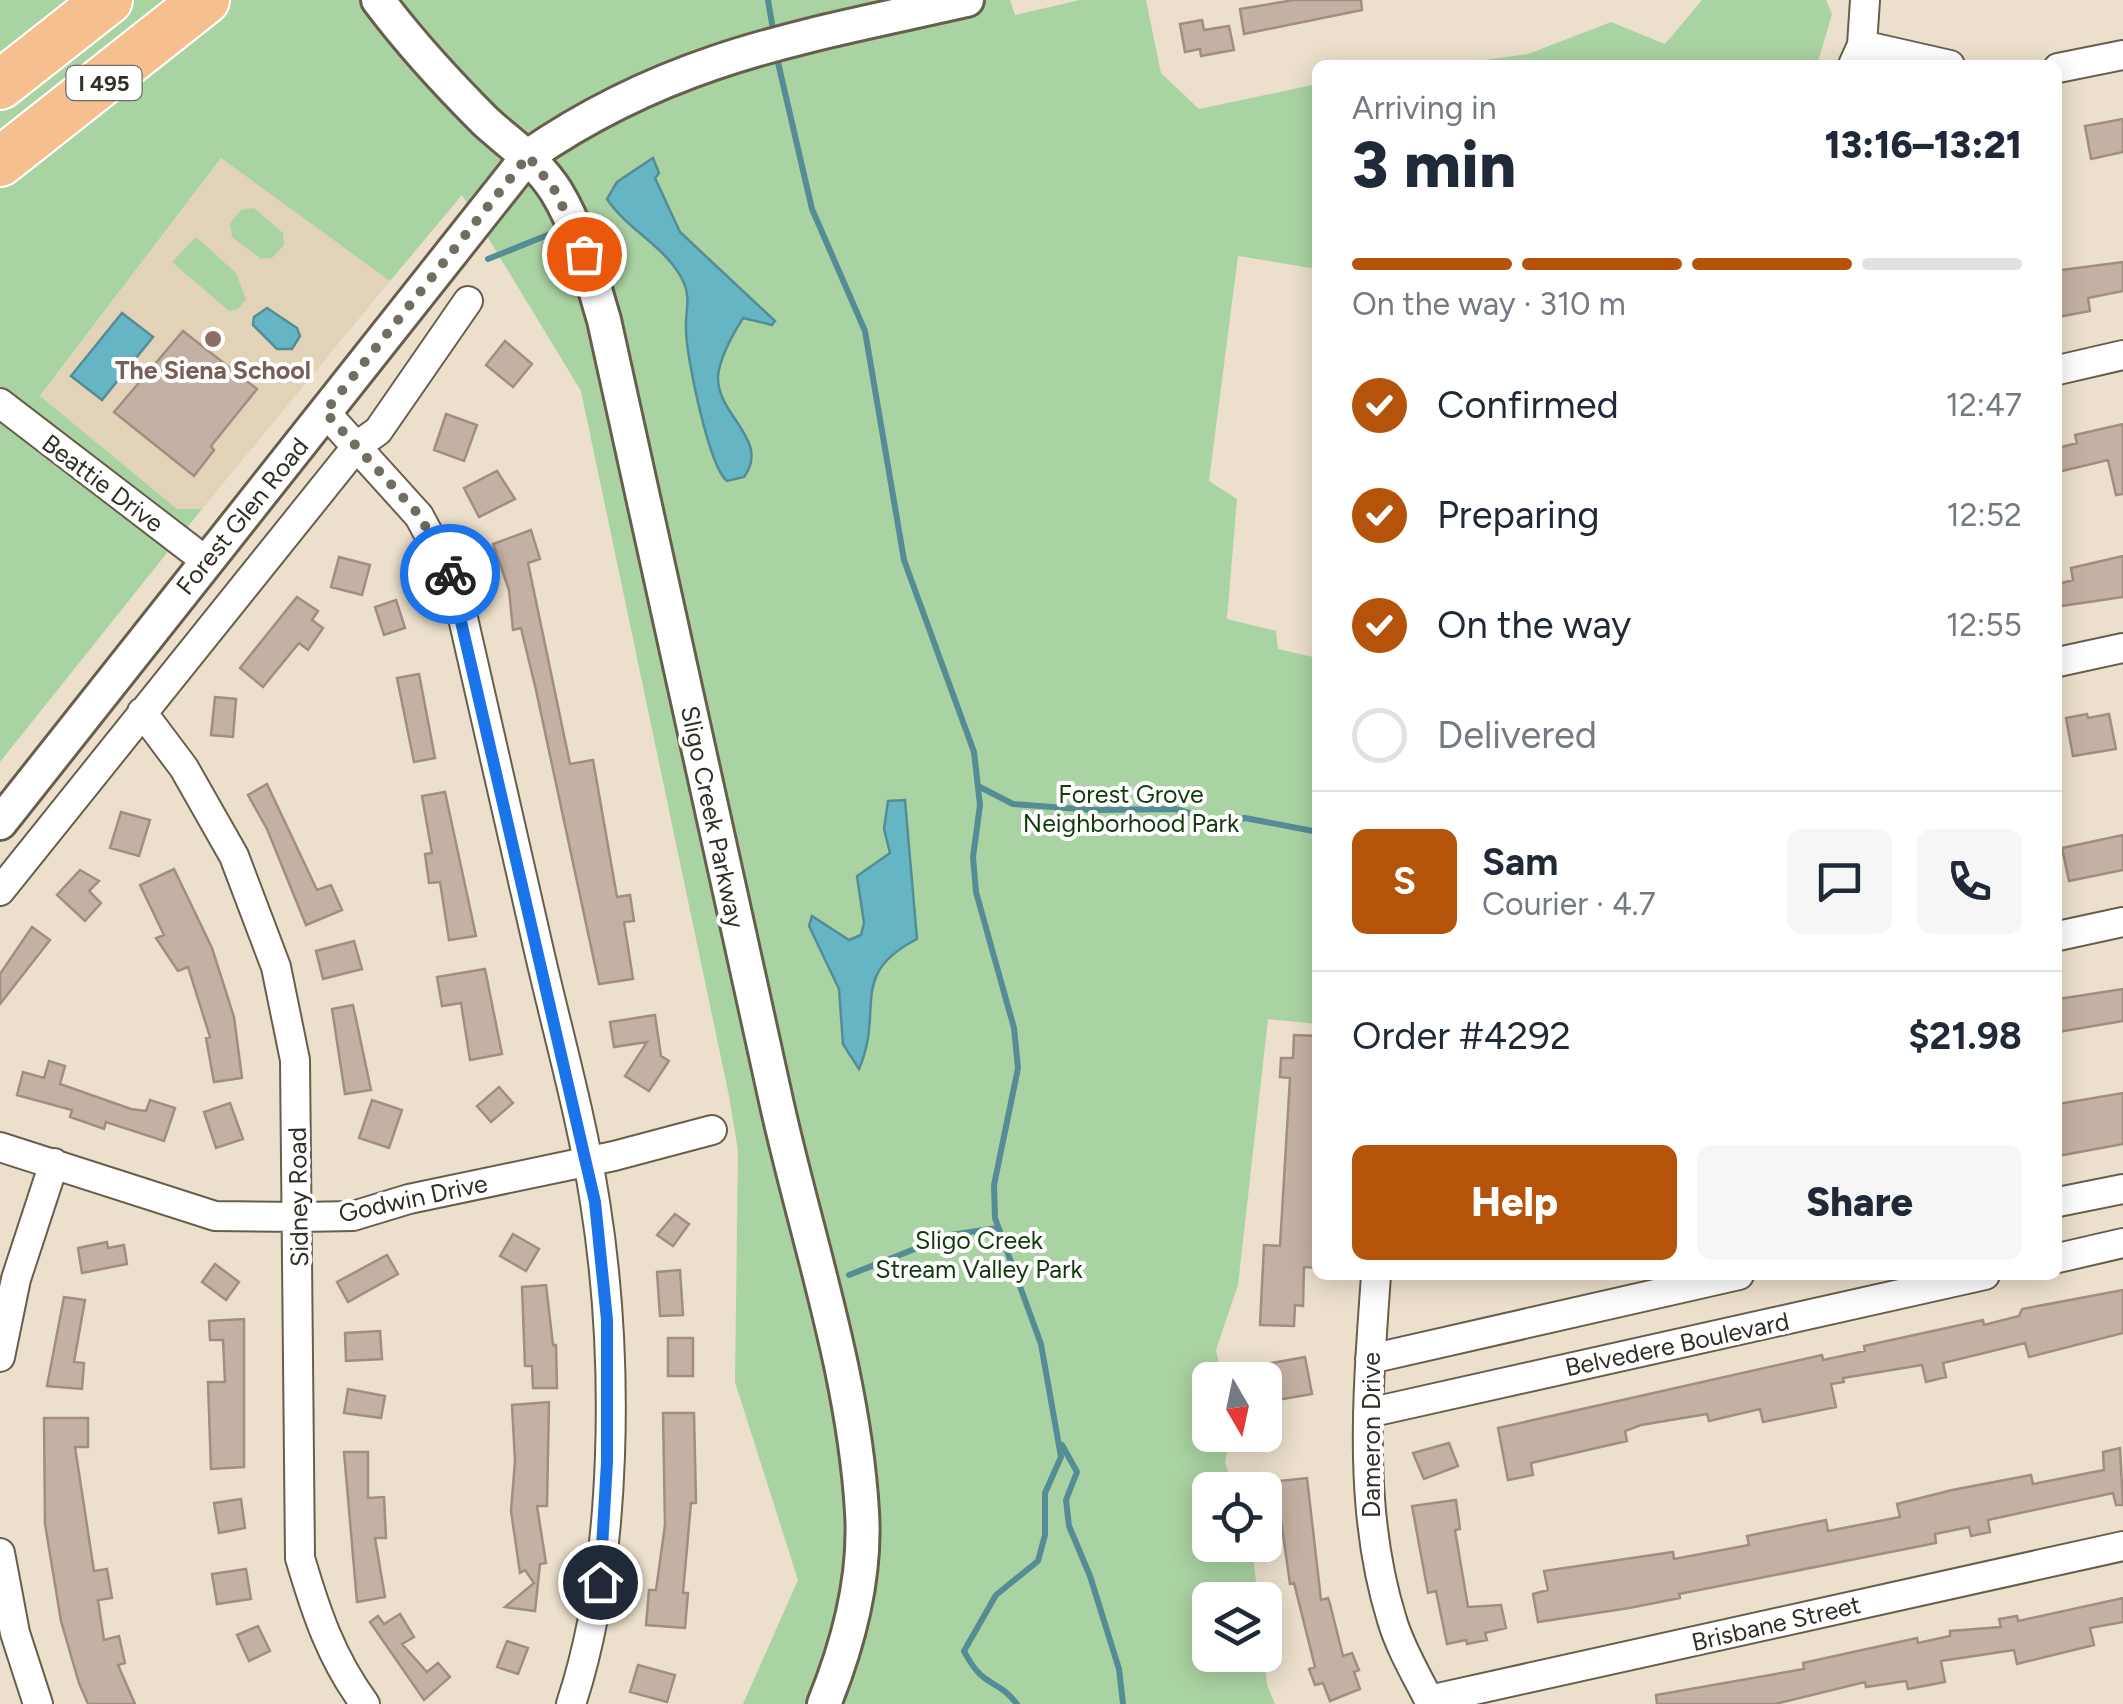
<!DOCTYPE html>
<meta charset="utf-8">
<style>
:root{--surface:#fff;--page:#f6f6f7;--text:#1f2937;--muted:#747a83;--line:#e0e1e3;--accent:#b45309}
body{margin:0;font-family:Figtree,sans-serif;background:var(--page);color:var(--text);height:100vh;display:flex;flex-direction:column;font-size:38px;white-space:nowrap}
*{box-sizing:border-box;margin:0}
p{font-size:32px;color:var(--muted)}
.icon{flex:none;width:55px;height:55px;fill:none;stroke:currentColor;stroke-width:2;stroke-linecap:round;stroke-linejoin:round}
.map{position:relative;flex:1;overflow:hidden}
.sheet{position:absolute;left:1312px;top:60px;width:750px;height:1220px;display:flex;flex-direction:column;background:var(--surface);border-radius:15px;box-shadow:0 5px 25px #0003}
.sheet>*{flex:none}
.needle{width:65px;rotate:171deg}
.controls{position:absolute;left:1192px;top:1362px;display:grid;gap:20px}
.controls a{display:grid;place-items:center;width:90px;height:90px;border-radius:15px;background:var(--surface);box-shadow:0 5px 25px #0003;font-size:50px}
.pin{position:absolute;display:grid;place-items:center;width:85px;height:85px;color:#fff;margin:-42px;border:5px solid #fff;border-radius:50%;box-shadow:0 2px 10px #0007}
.courier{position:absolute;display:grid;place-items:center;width:100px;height:100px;margin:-50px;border:8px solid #1a73e8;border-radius:50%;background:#fff;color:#222;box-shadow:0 2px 12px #0007}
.headline em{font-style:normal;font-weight:800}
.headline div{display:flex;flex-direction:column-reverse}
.headline{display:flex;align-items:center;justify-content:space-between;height:170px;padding:0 40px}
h1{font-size:65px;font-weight:800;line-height:75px}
.bar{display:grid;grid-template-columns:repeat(4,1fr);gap:15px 10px;align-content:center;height:120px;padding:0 40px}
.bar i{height:12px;border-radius:8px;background:var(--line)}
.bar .current{background:var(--accent)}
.bar p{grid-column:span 4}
.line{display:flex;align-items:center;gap:25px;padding:0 40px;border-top:2px solid var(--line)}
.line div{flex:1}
.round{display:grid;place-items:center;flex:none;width:105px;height:105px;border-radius:15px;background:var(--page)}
ol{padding:0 40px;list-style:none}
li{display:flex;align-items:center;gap:30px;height:110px}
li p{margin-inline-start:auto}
li .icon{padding:10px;border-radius:50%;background:var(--accent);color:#fff;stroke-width:4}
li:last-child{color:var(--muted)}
li i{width:55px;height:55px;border:5px solid var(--line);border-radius:50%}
.action{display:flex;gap:20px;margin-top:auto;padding:20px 40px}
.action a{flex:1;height:115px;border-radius:15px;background:var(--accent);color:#fff;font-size:40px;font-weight:800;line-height:115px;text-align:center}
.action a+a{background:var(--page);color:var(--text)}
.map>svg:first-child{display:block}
</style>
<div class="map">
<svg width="2123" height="1704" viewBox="0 0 2123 1704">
<rect width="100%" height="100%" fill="#ece0cc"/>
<!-- built -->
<path fill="#e2d3b8" d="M222,157L390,281L202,509L190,512L177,509L40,397Z"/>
<!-- green -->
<path fill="#aad3a3" d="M0,0H1010L1015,15L1080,0H1146L1161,73L1199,109L1317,84V269L1238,256L1209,481L1237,499L1227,619L1276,631L1278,649L1317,658V1024L1268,1019L1238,1285L1216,1350L1223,1380H1210V1435H1231L1225,1462L1234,1490H1210V1545H1252L1258,1600H1210V1655H1264L1267,1685L1275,1704H743L798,1580L735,1382L738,1151L729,1096L581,391L462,195L390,281L221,158L40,396L177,509H202L0,762Z
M1702,0H1826L1832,14L1817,65H1450L1528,54L1611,22L1665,44Z
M254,208L283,233L284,245L272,258L261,259L232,237L230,223L241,210Z
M196,237L236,273L246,299L238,309L229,311L172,262Z"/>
<!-- water -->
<path fill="#65b5c4" stroke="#568c95" stroke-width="2.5" d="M653,158L659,173L655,178L680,232L775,321L772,325L743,318C733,334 719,358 718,377C717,416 771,440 744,477L727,481C709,467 686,356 686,329C685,313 691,299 684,283C668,247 628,231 607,199L617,182Z
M267,308L297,328L300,336L292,349H277L253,325L254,317Z
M122,313L153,337L102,400L71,376Z
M905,800L917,939C847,975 885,1009 859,1069L843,1044L839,989L809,926L812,916L849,940L861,935L864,923L857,876L890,853L884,829L888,801Z"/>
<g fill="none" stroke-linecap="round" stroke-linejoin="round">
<!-- stream -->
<path stroke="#568c95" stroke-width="6" d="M768,0L774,36
M776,54L812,209L865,331L904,560L974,752L980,805L973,857L976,892L1014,1028L1018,1068L994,1185L995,1218L1041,1344L1061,1457L1045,1493V1535L1038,1561L996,1595L964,1651C984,1690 996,1677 1017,1704
M488,259L555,232
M978,786L1013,804L1093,810L1175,809L1219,821L1245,818L1318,832
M849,1275L950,1235L997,1228
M1062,1445L1077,1472L1066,1500L1069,1526L1090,1576L1119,1669L1123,1704"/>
</g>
<!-- building -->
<path fill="#c5b1a4" stroke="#a18d81" stroke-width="2.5" d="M1294,0H1361L1362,10L1244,34L1240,9Z
M1202,20L1204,30L1229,26L1234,50L1201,56L1200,49L1185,52L1180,24Z
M2123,119V152L2091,159L2085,126Z
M2123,262V291L2088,298L2090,311L2058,317L2061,270Z
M183,331L257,389L211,446L214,450L194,476L114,412Z
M505,341L532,364L513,387L486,365Z
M446,414L477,425L464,461L434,450Z
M2123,424V494L2116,495L2108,460L2058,472V448L2077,443L2075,435Z
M497,471L515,499L479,517L464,488Z
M531,530L540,559L528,563L570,764L593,760L617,897L630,895L634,921L624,922L633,979L599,984L536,690L521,628L513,630L509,590L493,544Z
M2123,556V597L2061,606L2058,584L2073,580L2071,568Z
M339,557L370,565L362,595L331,587Z
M297,597L318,611L312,620L323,628L308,650L299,643L263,687L240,668Z
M396,600L405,628L384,635L375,607Z
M419,674L435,758L414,762L397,678Z
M215,697L236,699L233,737L211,735Z
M2087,714L2088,718L2109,714L2116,749L2073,756L2066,718Z
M267,784L317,890L331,885L342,910L306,925L267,829L248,795Z
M445,792L476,936L449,940L440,882L429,883L425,854L432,853L422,796Z
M121,812L150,820L139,856L110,848Z
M2123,835V870L2069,881L2062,848Z
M174,869L212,948L234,1017L242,1078L214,1082L206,1038L210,1037L188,967L178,971L156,938L164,935L140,885Z
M80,870L99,881L89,891L101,903L85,921L57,895Z
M32,927L50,940L0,1004V974Z
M354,941L362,969L323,979L316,951Z
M485,969L502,1054L470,1060L461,1003L442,1006L437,977Z
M2123,989V1021L2058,1032V999Z
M353,1005L371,1090L345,1094L332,1009Z
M655,1015L661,1056L669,1061L649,1091L625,1076L647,1042L614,1047L610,1022Z
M1294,1035L1318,1036V1206L1313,1243H1318V1268L1304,1267L1303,1306L1295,1305L1294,1326L1260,1325L1264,1245L1280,1246L1290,1078L1280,1077L1281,1058H1293Z
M49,1061L65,1066L60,1084L131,1109L146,1111L150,1100L175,1108L164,1141L106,1122L104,1129L70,1117L72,1110L17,1095L23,1072L44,1078Z
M499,1087L513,1103L491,1122L477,1106Z
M2123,1093V1144L2058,1156V1104Z
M372,1100L402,1110L389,1148L359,1138Z
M230,1103L243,1139L216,1148L204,1112Z
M675,1214L689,1224L673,1246L657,1235Z
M513,1234L539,1249L526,1271L500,1256Z
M107,1242L108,1248L124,1245L127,1264L82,1273L78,1248Z
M387,1255L398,1274L348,1302L337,1282Z
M215,1264L239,1282L226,1300L202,1282Z
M680,1270L683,1315L660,1316L657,1272Z
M546,1285L553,1345H556L557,1388H533L532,1366H525L522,1287Z
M2123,1290V1333L2029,1357L2025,1343L1943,1363L1946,1377L1926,1382L1922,1365L1843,1378L1844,1382L1831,1384L1836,1407L1763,1422L1760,1409L1709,1421L1707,1414L1641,1425L1625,1431L1627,1441L1531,1463L1533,1475L1508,1480L1498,1428L1822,1355L1823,1360L1865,1351L1864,1346L1983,1320L1984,1325L2019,1316L2022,1309Z
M64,1297L85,1300L74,1362L84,1363L82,1389L47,1386Z
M244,1319V1467L211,1469L208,1382H225L223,1340H210L209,1321Z
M380,1331L382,1359L346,1361L345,1333Z
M668,1338H693V1376H668Z
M1305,1357L1312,1394L1265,1402V1380H1229L1228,1371Z
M348,1389L385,1396L381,1418L344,1413Z
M549,1402L547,1506H537L546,1563L540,1564L535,1611L505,1607L534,1583L525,1570L520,1573L511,1511L515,1461L512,1405Z
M663,1413H694L696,1503H691L683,1593H688L685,1628L646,1625L649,1590H656L665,1525Z
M44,1418H88V1447H75L94,1571L107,1569L112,1598L98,1600L104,1640L119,1636L125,1663L118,1665L135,1704H88L79,1683L61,1621L45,1524Z
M1449,1443L1458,1466L1424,1479L1413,1453Z
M2120,1448L2123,1505H2116L2113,1493L1988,1520L1990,1532L1971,1536L1969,1527L1935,1534L1936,1543L1679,1594L1680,1598L1629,1608L1538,1622L1533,1594L1548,1590L1544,1571L1673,1552L1674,1559L1749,1545L1747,1536L1826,1520L1828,1531L1900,1517L1897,1504L1952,1490L2031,1475L2033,1484L2104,1470L2103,1452Z
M344,1452H368V1498L384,1497L386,1538H375L385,1597L357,1602Z
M1307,1478L1321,1600L1328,1598L1330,1604L1343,1656L1352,1653L1359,1670L1354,1672L1360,1689L1330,1701L1323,1683L1315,1685L1309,1669L1315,1667L1294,1583L1290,1584L1279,1506V1481Z
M241,1499L245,1528L219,1533L214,1503Z
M1456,1500L1460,1529L1455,1530L1468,1607L1501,1605L1506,1628L1485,1633L1487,1640L1467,1644L1466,1640L1447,1644L1436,1591L1428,1593L1412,1506Z
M246,1569L251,1599L217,1604L212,1574Z
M2123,1598V1622L2090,1628L2094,1645L2017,1664L2014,1650L1941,1661L1945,1682L1908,1689L1906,1681L1866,1687L1865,1682L1775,1704H1657L1656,1695L1804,1669L1803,1663L1917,1638L1918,1643L1950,1636V1631L2001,1627L1999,1619L2017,1616L2018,1621Z
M400,1614L414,1637L402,1644L427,1672L438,1663L450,1677L424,1700L370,1622L378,1616L384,1624Z
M258,1626L270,1651L249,1661L237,1635Z
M507,1641L528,1648L518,1674L497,1667Z
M638,1665L675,1675L667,1702L630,1692Z"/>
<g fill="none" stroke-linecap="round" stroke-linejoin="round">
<!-- minor casing -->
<g stroke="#685e4d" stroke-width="32">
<path id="minor" d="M1862,45L1950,65
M1853,65L1862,45L1865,0
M2058,68L2123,55
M2058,370L2123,355
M0,403L206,561
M325,412L419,516L455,583C483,706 511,828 539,951C558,1034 582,1118 595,1202C619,1353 619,1559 571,1704
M2058,662L2123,648
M142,712L184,768L234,856L276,967L295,1060L300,1558C316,1612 331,1658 365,1704
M0,891L357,446L378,431L468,301
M2058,936L2123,922
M0,1147L215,1216L300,1217L353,1216L409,1199L614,1156L712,1130
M2058,1202L2123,1189
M2058,1258L2123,1243
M1376,1275C1368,1390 1357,1508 1392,1620C1400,1648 1418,1678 1431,1704
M0,1357L16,1279L54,1163
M1370,1359L1739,1275
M1368,1413L1985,1275
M0,1553L15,1633L38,1704
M1429,1700L2123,1546"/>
</g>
<!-- tertiary casing -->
<g stroke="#685e4d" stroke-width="38">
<path id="tertiary" d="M378,0C411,44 446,82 485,121C510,144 537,161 556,191C580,230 591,277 604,320C661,582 718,844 777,1105C807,1239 854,1374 862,1512C866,1576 848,1645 824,1704
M0,823L528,156C671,57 802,37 967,0"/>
</g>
<!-- motorway casing -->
<g stroke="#fff" stroke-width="52">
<path id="motorway" d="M0,85L108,0
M0,162L205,0"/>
</g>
<!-- minor -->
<use href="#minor" stroke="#fff" stroke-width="28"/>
<!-- tertiary -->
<use href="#tertiary" stroke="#fff" stroke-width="32"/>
<!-- motorway -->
<use href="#motorway" stroke="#f6bf8f" stroke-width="48"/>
</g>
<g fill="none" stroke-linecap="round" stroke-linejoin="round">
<!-- done -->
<path stroke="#736c60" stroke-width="10" stroke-dasharray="0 18" d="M450,574L420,516L325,412L528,156L556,192L584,254"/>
<!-- route -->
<path stroke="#1a73e8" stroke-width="12" d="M450,574L595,1202L607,1320V1462L600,1582"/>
</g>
<!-- markers -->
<circle fill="#8d6e63" stroke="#fff" stroke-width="4" cx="213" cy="339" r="10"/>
<g text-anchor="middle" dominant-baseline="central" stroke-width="8" stroke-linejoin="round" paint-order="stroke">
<!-- shield labels -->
<rect fill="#fff" stroke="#706d67" stroke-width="2.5" x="66.5" y="66" width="75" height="34" rx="8"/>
<g font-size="22" font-weight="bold" fill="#322e26">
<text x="104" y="83">I 495</text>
</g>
<!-- education labels -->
<g font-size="25" font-weight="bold" fill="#785e54" stroke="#fff">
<text x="213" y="370">The Siena School</text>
</g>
<!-- street labels -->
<g font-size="25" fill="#322e26" stroke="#fff">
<text transform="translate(103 483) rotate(37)">Beattie Drive</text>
<text transform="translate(242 516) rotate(-51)">Forest Glen Road</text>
<text transform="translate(713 817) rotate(78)">Sligo Creek Parkway</text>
<text transform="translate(298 1197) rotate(-91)">Sidney Road</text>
<text transform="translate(413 1198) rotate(-12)">Godwin Drive</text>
<text transform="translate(1677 1344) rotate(-12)">Belvedere Boulevard</text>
<text transform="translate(1371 1435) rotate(-90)">Dameron Drive</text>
<text transform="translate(1776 1623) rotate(-13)">Brisbane Street</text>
</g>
<!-- park labels -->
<g font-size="25" fill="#103b0a" stroke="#fff">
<text x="1131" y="794">Forest Grove<tspan x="1131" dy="29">Neighborhood Park</tspan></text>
<text x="979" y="1240">Sligo Creek<tspan x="979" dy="29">Stream Valley Park</tspan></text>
</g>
</g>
</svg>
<div class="controls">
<a><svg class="needle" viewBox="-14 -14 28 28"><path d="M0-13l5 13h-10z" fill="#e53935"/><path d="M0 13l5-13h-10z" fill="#747a83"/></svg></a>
<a><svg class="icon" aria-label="locate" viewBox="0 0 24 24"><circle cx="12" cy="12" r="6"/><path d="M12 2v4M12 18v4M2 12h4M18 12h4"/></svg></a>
<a><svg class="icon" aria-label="layers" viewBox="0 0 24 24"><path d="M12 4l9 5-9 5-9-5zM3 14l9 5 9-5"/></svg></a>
</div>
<div class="pin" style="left:584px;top:254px;background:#ea580c"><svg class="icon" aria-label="bag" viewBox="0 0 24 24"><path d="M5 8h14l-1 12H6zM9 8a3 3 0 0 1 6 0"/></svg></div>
<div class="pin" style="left:600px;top:1582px;background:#1f2937"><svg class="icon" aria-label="home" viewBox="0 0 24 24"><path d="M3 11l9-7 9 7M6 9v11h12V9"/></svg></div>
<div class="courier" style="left:450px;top:574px"><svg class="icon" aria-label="bike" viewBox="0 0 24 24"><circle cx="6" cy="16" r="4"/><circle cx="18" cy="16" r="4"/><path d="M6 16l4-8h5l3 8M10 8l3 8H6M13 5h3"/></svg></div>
<section class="sheet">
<div class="headline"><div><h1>3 min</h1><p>Arriving in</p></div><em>13:16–13:21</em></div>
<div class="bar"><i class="current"></i><i class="current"></i><i class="current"></i><i></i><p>On the way · 310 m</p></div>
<ol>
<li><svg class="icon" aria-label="check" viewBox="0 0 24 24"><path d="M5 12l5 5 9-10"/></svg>Confirmed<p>12:47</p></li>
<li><svg class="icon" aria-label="check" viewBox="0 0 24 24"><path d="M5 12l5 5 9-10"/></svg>Preparing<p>12:52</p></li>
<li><svg class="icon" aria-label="check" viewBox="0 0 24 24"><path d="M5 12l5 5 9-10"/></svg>On the way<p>12:55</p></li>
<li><i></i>Delivered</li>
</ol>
<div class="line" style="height:180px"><b class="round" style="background:var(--accent);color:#fff">S</b><div><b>Sam</b><p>Courier · 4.7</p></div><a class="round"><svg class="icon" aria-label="chat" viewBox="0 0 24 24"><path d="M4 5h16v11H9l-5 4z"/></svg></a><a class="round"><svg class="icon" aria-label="phone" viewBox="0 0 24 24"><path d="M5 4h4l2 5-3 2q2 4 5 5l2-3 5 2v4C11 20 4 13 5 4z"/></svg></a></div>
<div class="line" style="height:130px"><div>Order #4292</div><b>$21.98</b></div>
<div class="action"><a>Help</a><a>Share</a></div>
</section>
</div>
